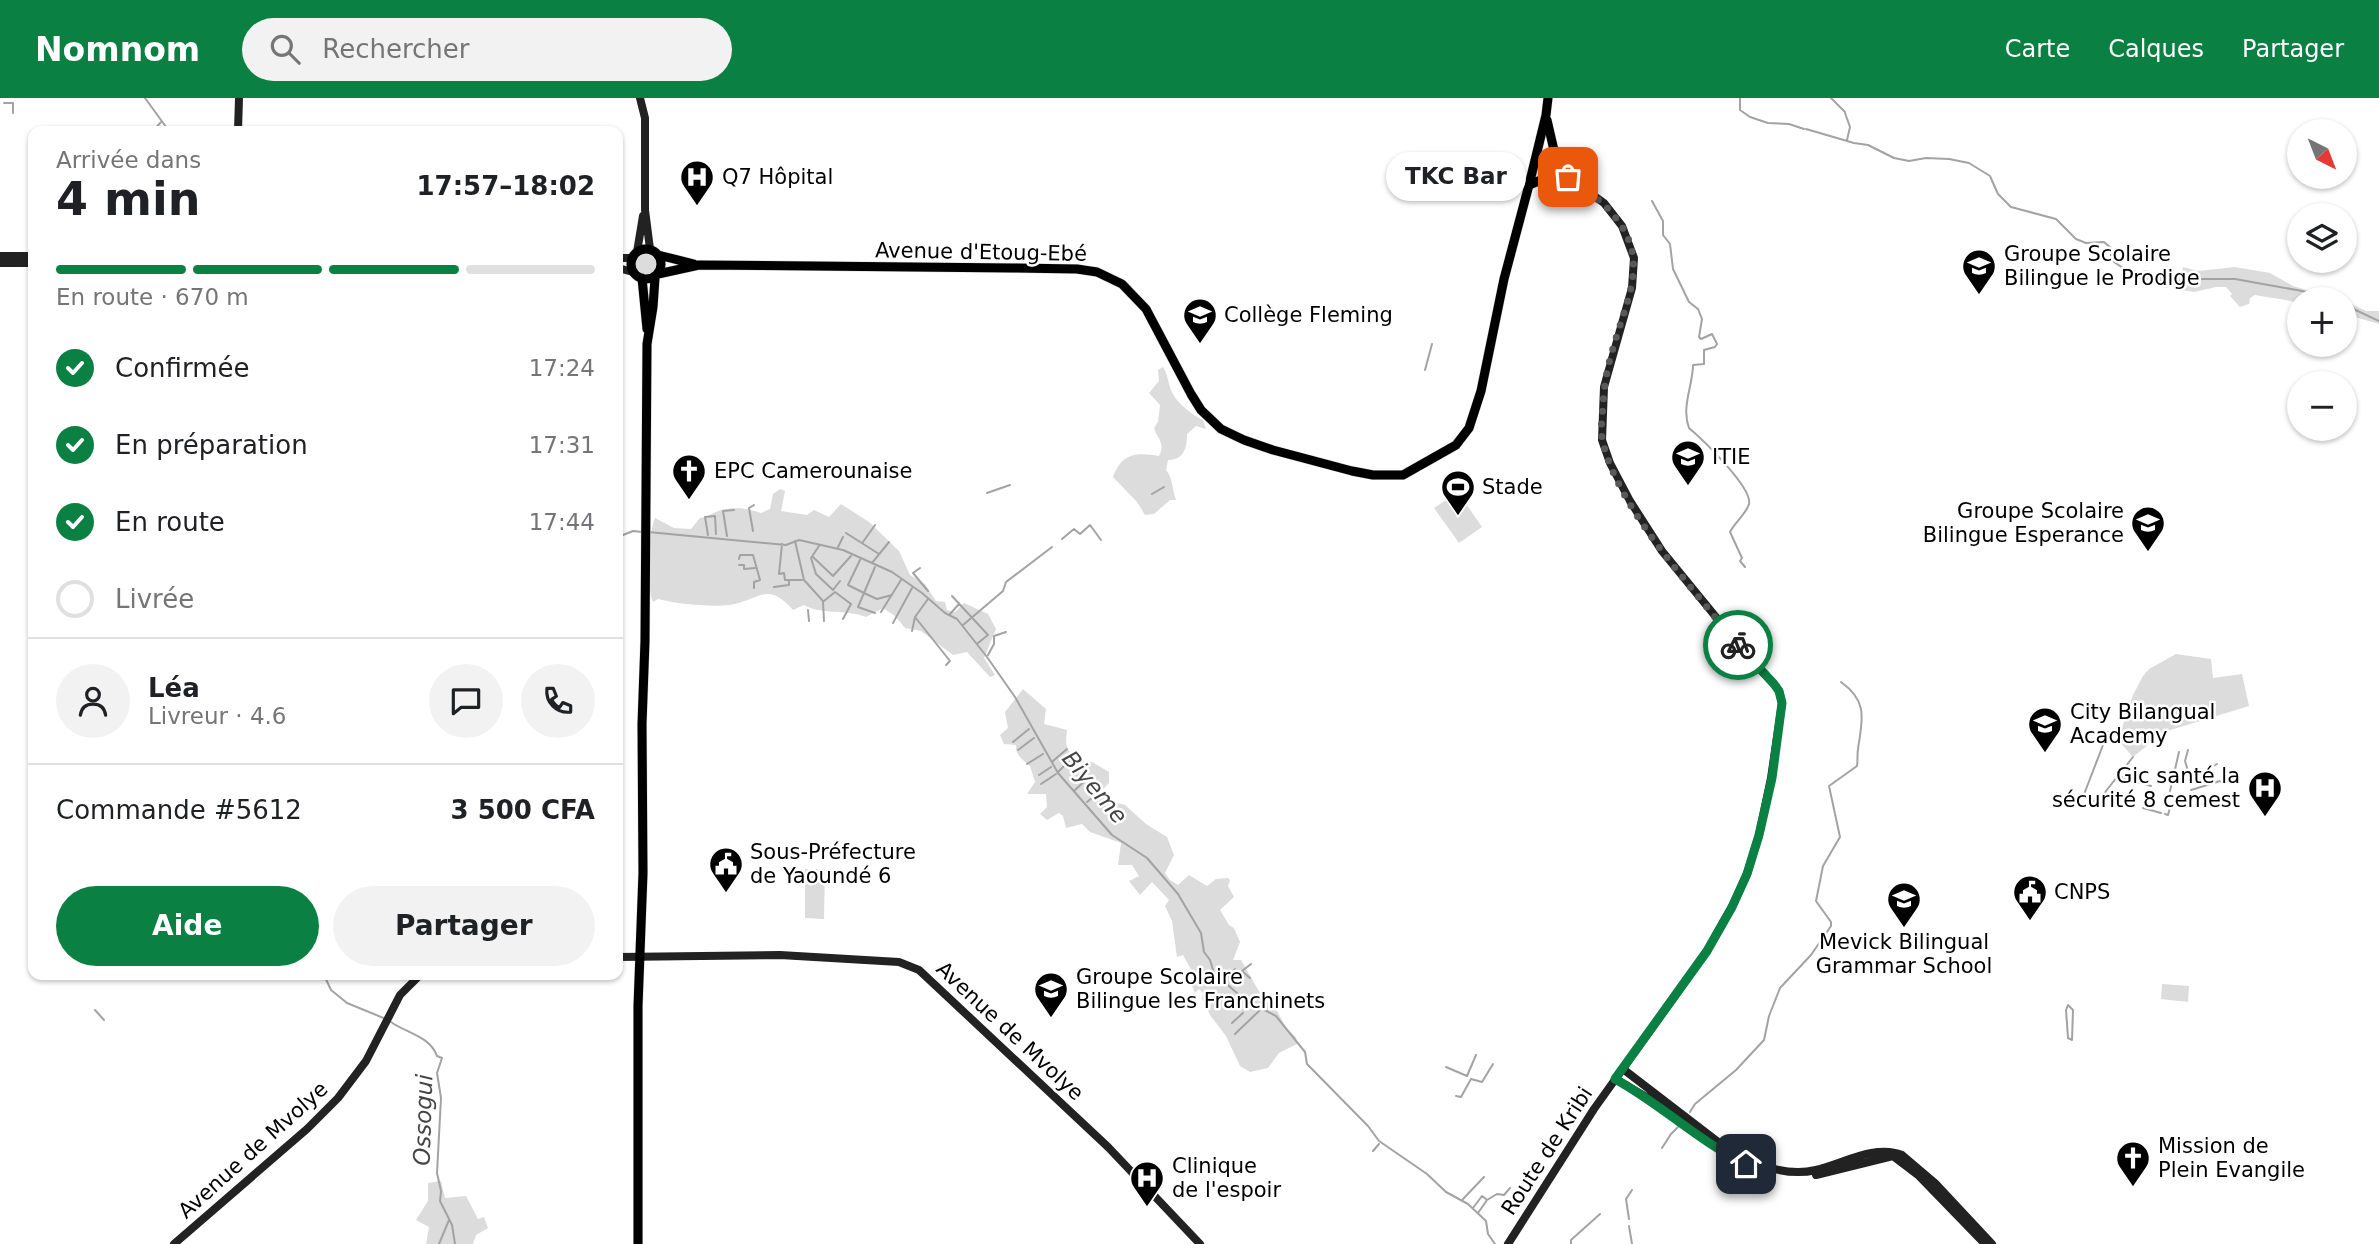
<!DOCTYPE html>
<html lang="fr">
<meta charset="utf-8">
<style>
:root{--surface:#fff;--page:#f2f2f2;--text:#202124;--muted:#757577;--line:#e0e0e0;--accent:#0b8043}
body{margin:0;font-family:"DejaVu Sans",sans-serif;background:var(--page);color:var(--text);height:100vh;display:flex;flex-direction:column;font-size:26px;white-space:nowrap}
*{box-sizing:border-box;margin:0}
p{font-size:23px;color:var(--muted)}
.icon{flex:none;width:38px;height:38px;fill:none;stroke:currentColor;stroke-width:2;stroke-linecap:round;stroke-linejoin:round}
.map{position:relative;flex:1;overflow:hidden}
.sheet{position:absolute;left:28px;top:28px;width:595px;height:854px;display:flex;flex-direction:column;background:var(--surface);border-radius:14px;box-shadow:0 2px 5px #0004}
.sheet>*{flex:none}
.needle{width:46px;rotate:138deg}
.tools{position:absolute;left:2287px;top:21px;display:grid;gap:14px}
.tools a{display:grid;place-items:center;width:70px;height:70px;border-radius:50%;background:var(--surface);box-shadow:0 2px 5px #0004;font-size:35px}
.pin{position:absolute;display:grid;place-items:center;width:60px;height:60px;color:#fff;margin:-30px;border-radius:14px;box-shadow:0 4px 10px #0006}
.courier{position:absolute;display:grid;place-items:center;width:70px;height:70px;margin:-35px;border:5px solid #0b8043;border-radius:50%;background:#fff;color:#222;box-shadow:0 2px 9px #0007}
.bubble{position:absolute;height:49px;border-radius:24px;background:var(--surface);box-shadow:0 2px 5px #0004;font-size:23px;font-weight:700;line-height:49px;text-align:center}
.summary em{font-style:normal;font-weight:700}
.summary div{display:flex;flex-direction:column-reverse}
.summary{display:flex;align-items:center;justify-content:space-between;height:119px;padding:0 28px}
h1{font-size:46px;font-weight:700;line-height:52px}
.bar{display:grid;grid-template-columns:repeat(4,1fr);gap:10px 7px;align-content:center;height:84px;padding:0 28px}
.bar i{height:9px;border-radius:5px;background:var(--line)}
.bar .current{background:var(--accent)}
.bar p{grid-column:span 4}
.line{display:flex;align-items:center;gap:18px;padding:0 28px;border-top:2px solid var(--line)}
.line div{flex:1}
.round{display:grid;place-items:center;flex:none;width:74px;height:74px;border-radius:37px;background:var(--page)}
ol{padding:0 28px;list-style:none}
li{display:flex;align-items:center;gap:21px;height:77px}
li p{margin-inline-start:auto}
li .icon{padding:7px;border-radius:50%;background:var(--accent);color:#fff;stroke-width:4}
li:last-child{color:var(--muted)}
li i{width:38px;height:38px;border:4px solid var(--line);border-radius:50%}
.action{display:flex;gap:14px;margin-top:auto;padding:14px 28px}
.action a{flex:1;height:80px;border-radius:42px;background:var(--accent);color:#fff;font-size:28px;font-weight:700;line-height:80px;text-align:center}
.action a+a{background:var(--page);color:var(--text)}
header{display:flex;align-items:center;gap:42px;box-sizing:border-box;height:98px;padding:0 35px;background:var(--accent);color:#fff}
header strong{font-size:33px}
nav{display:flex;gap:38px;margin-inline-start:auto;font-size:24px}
.search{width:490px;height:63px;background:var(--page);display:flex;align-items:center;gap:18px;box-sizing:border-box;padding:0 24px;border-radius:38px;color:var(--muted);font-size:26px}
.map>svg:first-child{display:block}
</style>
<header>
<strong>Nomnom</strong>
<div class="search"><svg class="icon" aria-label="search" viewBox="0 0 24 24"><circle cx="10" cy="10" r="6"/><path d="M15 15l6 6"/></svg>Rechercher</div>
<nav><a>Carte</a><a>Calques</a><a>Partager</a></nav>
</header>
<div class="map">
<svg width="2379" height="1146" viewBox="0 0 2379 1146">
<rect width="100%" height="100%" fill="#fff"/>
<!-- green -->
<path fill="#dcdcdc" d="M635 166a11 11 0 1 1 22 0a11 11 0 1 1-22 0Z
M2183,169L2198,173L2235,169L2270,175L2293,188L2338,201H2300L2299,205C2284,201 2270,200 2255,197L2250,200L2249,206L2240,209L2230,198L2232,196L2226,189H2216L2194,194L2182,192L2174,188L2165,190L2137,177V174L2146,172C2160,180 2166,181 2182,177Z
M2345,203L2366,213H2379V226L2355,219L2356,227L2353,238L2345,235Z
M1163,269C1169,278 1168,288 1173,296C1177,305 1194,318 1203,322L1206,331L1196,328L1187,336C1187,350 1184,362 1168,362L1166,372C1173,380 1172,391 1176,402H1170L1154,416L1145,417L1137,404L1113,379C1122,355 1136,354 1159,358C1166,345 1157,341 1154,330L1158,324L1160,307L1149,295L1159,283L1158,272Z
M780,391L785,393L781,413L807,417L814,412L829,419L841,406L869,424L899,453L910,477L925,486L936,503L945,504L947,512L955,514L964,505L988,516L996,531L984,560L995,577L990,579L967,554L953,557L921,533L905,530L895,518L883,510L866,519C846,511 821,517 804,507L793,512C768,484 761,500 735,506C717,510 676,506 658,501L653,504C646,487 648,438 655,420L674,430L691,431L700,420C709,419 713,414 721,412C735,409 748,410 761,415L770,411L773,396Z
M1458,394L1482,429L1459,445L1434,410Z
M2176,556L2211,561L2213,580L2242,576L2249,608L2164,634L2133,659L2118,642L2133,597L2143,578L2149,571Z
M1023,591L1046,611L1044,626L1067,632C1065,651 1066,651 1080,663L1092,664L1109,674V685L1101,693L1107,702L1125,707L1146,726L1167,739L1174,757L1165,775L1170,782L1178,787L1189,777L1207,788L1216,781L1228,780L1230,782L1228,788L1234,799L1220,812L1229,827L1234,830L1240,844L1233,862H1241L1264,902L1277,913L1287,931L1296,939L1297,946L1279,955L1268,970L1250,974L1240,968L1226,938L1210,917L1202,901L1203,895L1199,891L1195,895L1192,888L1194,877L1183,857L1177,859L1172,823L1165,808L1169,802L1152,784L1140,797L1129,783L1139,778L1132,767H1118L1121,745L1090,734L1082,726L1066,730L1063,718L1059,715L1047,722L1040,716L1047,709L1046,696H1027L1035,684L1030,668C1023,662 1015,657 1016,647L1004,646L1000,637L1008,630L1005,614Z
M805,771H825L824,821L805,820Z
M2162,886L2189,888L2188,904L2161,901Z
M441,1083L445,1100L466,1098L478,1121L484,1119L488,1130L476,1137L473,1146H426L429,1129L416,1122L428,1103V1085Z"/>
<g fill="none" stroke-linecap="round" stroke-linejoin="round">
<!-- stream -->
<path stroke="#a3a3a3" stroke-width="2" d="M145,0L169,33
M1740,0V12L1750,19L1768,25L1789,26L1804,31
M1831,0L1845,14
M4,5H13V15
M1845,15L1850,29L1847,42
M1806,31L1854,45L1868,47L1894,60L1909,63L1926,60L1949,61L1969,65L1990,78L1998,96L2011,109L2056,121L2076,141L2086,145L2104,144L2111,150V162L2126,172L2143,175L2163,184L2202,181H2235L2302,193L2329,201
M153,33L161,24
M1652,103L1663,123V137L1670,146L1673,171L1689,204L1698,211L1702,221L1699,239L1701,241L1712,236L1717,246L1715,249L1704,252V266L1693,267C1693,287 1681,309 1689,330C1702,341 1753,390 1749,406C1746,416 1735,424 1730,434L1742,460L1740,463L1745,469
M2345,207L2379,223
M1425,272L1432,246
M987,395L1010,387
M1152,396L1164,389
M753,433L749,410L754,407
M648,434L786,447L799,442L843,452L892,474L922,495L945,515L957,521L987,559L1015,599L1058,675L1112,737L1147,760L1178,796L1201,835L1204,854L1210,862L1214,875L1245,902L1276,918L1305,954L1307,966L1368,1028L1379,1043L1427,1076L1446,1094L1468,1106L1486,1123L1488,1136L1495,1146
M846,435L879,456
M708,437L705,419L715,418L716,436
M727,438L723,413L734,412
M618,439L633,433L642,434
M1062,441L1074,431L1080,436L1090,427L1101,442
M795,443L804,482L823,503
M863,444L875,427
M782,446L779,476L784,475L785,482H789
M819,448L811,460L816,476L833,492L840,483
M838,449L843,439
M813,459L833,478L851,458
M739,461L740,457H753L760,482L754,484V490
M860,462L848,487L864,495L858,509L875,515
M872,465L889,444
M739,467H744V471L755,470
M875,469L864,495L877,501L892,497
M920,470L913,475L928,493
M790,482H802
M774,489L789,487V482
M952,498L988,537L978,545
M824,503L835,494L851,506L843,521
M823,504L824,523
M808,512L809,523
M881,514L901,482
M950,516L959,506
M915,519L950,563L946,567
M893,525L912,490
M963,527L1003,493L1006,484L1052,449
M912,533L915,519L928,501
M988,557L994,546V538L1006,534
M1013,644L1029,631
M1018,652L1034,640
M2188,652L2185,663L2192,686
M1053,663L1067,651
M1027,666L1043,656
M1058,674L1073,659
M1039,677L1051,669
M2118,678L2151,688
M2192,685L2196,678L2217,666
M1041,686L1056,676
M1075,692L1090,678
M2191,692L2220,683L2224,686L2227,682L2226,681
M2170,693L2179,654
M1087,704L1097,696
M2099,705L2083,699L2108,634
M2100,705L2106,693L2133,659
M2143,710L2161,715
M2165,716L2168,717L2171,706
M324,877L331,892L347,905L386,921
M1250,880L1242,873L1251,866
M1227,881L1235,871
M2068,907L2073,912L2072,942L2068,940L2066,912Z
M95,912L104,922
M391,924C406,935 430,938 437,958L442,960L437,975L441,1000L437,1075L441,1093L440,1103L452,1127L455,1146
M1232,925L1243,915
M1235,936L1259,913
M1446,969L1467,978L1476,957
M1456,998L1461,999L1471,981L1482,984L1493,966
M1690,1014L1695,1006L1736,972L1764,942L1769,918L1780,890L1811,857L1831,828V824L1816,803L1823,768L1840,739L1829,688L1857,668C1858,662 1857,656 1858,651C1862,622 1869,604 1841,584
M1662,1050L1671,1036L1678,1029
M1373,1053L1379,1046
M1463,1101L1484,1079
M1473,1110L1482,1098L1486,1101
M1478,1115L1487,1102L1497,1096L1504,1097L1510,1090
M1629,1121L1626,1101L1632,1092
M1629,1128L1632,1146
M439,1146L449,1122
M1571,1146V1142L1600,1116"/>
<!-- primary casing -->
<g stroke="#dbdbdb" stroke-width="10">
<path id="primary" d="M1547,22L1556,61L1568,79
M1529,87L1553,77L1568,79
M631 166a15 15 0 1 1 30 0a15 15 0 1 1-30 0Z
M658,157L694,166
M658,176L699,167L1012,170L1077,171L1097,174L1122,186L1146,211L1191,296L1201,312L1221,331L1244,342L1273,352L1352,373L1373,377H1403L1456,347L1469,330L1481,293L1504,181L1529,87L1546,17L1548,0
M642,180L647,231
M638,1146V908L643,775L642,626L645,543L647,246L653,209L655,180"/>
</g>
<!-- secondary -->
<path stroke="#222" stroke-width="8" d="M640,0L645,20V112L650,151
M238,33L239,0
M637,154L643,118
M0,158H33
M618,160H633
M0,165H33
M618,170L633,174
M618,859L780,857L899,864L919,872L1108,1049L1200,1146
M1623,971L1722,1047C1750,1064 1783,1080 1816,1072C1842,1066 1875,1046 1902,1057L1935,1085L1992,1146
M1615,981L1648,1000L1689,1030
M1816,1077L1893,1058L1918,1077L1985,1146
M174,1146L307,1031L338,1000L366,963L400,897L420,877
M1508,1146L1594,1011L1707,853L1732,809L1747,776L1759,737L1771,680L1782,605L1779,593L1774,586L1747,557L1662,453L1630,403L1610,365L1602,342L1604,289L1632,190L1634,160L1622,128L1604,105L1549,66L1535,61"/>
<!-- primary -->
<use href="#primary" stroke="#000" stroke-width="9"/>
</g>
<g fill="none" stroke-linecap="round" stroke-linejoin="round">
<!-- done -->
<path stroke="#595959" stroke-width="7" stroke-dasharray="0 12.6" d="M1568,79C1688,157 1607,205 1603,308C1602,320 1600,333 1603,345C1620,414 1694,491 1738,547"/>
<!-- route -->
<path stroke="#0b8043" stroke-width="9" d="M1738,547L1774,586L1779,593L1782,605L1772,680L1759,737L1747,776L1732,809L1707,853L1615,981C1661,1006 1699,1044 1746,1066"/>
</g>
<!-- icons -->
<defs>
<g id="hospital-pin" transform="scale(1.75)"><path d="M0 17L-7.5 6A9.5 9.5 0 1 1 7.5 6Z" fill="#000" stroke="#fff"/><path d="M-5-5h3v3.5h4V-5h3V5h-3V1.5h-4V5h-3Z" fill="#fff"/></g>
<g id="school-pin" transform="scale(1.75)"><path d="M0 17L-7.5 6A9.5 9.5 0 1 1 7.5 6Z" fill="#000" stroke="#fff"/><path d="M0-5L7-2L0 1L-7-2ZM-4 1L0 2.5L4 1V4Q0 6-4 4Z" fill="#fff"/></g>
<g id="university-pin" transform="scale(1.75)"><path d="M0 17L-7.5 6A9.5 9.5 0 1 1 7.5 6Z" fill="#000" stroke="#fff"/><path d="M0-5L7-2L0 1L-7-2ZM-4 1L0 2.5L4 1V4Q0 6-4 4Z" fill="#fff"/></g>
<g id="church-pin" transform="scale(1.75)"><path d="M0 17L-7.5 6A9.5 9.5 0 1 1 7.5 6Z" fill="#000" stroke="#fff"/><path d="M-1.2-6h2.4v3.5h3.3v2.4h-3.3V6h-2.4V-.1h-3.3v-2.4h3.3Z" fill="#fff"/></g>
<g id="stadium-pin" transform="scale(1.75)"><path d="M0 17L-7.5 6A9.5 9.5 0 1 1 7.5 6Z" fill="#000" stroke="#fff"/><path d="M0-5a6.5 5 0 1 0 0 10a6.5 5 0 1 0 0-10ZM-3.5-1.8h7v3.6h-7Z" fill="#fff"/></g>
<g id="civic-pin" transform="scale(1.75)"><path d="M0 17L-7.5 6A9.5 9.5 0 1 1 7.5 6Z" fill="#000" stroke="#fff"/><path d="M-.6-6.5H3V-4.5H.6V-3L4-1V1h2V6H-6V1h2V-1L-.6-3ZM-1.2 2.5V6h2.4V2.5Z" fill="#fff"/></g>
</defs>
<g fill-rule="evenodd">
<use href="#hospital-pin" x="697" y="79"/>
<use href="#school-pin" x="1979" y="168"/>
<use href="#university-pin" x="1200" y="217"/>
<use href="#school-pin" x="1688" y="359"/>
<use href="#church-pin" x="689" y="373"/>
<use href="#stadium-pin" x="1458" y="389"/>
<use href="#school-pin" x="2148" y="425"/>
<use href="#school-pin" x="2045" y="626"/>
<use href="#hospital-pin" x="2265" y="690"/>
<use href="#civic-pin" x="726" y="766"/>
<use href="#civic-pin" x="2030" y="794"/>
<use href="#school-pin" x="1904" y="801"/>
<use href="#school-pin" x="1051" y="891"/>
<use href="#church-pin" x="2133" y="1060"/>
<use href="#hospital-pin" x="1147" y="1080"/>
</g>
<g text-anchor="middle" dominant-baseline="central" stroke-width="5" stroke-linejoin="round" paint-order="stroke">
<!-- poi labels -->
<g font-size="21" fill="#000" stroke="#fff" text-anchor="start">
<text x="722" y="79">Q7 Hôpital</text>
<text x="2004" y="156">Groupe Scolaire<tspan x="2004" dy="24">Bilingue le Prodige</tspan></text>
<text x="1224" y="217">Collège Fleming</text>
<text x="1712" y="359">ITIE</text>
<text x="714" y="373">EPC Camerounaise</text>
<text x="1482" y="389">Stade</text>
<text x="2124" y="413" text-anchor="end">Groupe Scolaire<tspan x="2124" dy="24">Bilingue Esperance</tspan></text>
<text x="2070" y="614">City Bilangual<tspan x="2070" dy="24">Academy</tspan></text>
<text x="2240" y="678" text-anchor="end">Gic santé la<tspan x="2240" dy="24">sécurité 8 cemest</tspan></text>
<text x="750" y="754">Sous-Préfecture<tspan x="750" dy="24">de Yaoundé 6</tspan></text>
<text x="2054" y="794">CNPS</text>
<text x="1904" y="844" text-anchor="middle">Mevick Bilingual<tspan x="1904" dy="24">Grammar School</tspan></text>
<text x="1076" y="879">Groupe Scolaire<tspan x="1076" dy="24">Bilingue les Franchinets</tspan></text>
<text x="2158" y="1048">Mission de<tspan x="2158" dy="24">Plein Evangile</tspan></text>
<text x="1172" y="1068">Clinique<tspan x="1172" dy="24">de l'espoir</tspan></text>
</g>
<!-- street labels -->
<g font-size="21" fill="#000" stroke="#fff">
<text transform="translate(981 154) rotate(1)">Avenue d'Etoug-Ebé</text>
<text transform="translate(1010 933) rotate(43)">Avenue de Mvolye</text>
<text transform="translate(253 1052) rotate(-42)">Avenue de Mvolye</text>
<text transform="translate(1547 1053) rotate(-57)">Route de Kribi</text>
</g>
<!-- water labels -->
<g font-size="23" font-style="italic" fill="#444" stroke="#fff">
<text transform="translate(1095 689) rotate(50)">Biyeme</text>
<text transform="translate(423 1022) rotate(-88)">Ossogui</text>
</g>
</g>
</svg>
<div class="tools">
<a><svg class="needle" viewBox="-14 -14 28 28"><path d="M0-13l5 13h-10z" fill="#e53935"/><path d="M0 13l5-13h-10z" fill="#757577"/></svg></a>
<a><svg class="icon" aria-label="layers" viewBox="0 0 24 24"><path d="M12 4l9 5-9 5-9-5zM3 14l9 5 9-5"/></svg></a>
<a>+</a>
<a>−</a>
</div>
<div class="pin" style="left:1568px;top:79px;background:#ea580c"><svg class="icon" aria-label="bag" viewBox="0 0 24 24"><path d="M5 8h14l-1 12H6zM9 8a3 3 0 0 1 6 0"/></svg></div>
<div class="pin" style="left:1746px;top:1066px;background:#1f2937"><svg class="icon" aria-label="home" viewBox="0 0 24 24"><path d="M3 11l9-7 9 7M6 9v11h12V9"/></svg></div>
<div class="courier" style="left:1738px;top:547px"><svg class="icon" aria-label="bike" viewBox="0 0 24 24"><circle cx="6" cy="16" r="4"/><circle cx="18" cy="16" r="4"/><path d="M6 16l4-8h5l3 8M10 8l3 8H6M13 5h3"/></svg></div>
<div class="bubble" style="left:1386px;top:54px;width:140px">TKC Bar</div>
<section class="sheet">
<div class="summary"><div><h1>4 min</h1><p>Arrivée dans</p></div><em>17:57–18:02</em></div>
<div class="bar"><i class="current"></i><i class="current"></i><i class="current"></i><i></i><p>En route · 670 m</p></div>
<ol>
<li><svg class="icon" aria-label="check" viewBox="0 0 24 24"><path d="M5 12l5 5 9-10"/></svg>Confirmée<p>17:24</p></li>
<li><svg class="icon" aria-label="check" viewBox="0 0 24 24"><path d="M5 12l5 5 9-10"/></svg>En préparation<p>17:31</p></li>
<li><svg class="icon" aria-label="check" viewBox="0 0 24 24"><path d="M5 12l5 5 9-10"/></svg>En route<p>17:44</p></li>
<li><i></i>Livrée</li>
</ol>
<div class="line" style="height:126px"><a class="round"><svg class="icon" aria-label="person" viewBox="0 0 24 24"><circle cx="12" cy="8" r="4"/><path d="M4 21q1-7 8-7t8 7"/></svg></a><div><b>Léa</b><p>Livreur · 4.6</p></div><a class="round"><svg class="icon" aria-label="chat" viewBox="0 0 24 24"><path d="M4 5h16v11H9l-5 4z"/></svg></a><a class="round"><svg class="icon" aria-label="phone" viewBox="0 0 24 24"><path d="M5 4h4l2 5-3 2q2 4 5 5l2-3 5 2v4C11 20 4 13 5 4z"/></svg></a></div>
<div class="line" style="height:91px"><div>Commande #5612</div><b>3 500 CFA</b></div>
<div class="action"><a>Aide</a><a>Partager</a></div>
</section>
</div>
